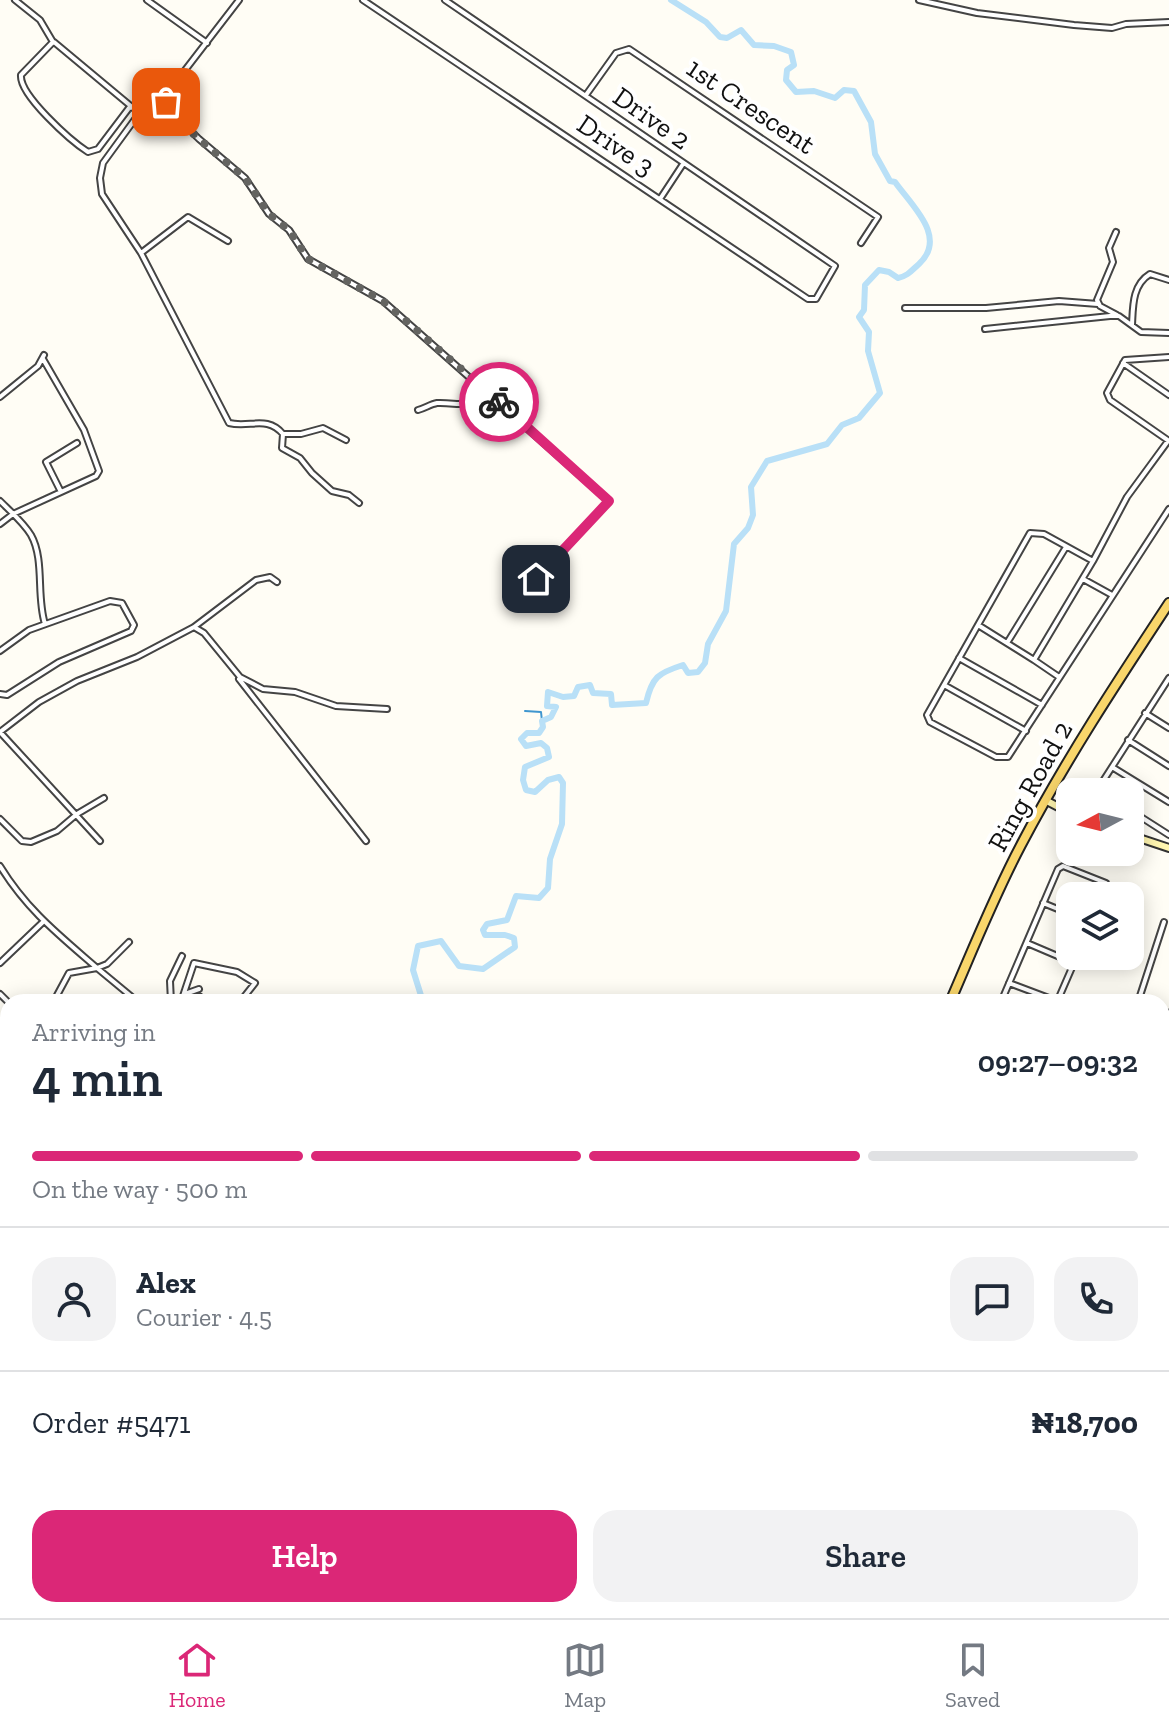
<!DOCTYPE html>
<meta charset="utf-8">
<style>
:root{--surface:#fff;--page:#f2f2f3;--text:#1f2937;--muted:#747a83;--line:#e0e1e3;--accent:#db2777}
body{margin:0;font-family:"Zilla Slab",serif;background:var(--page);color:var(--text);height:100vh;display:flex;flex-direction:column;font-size:30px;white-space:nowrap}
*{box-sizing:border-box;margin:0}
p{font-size:26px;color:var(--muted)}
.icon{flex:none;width:44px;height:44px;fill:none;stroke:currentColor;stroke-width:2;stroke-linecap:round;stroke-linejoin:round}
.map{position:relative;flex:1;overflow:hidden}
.drawer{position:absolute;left:0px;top:994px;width:1170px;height:624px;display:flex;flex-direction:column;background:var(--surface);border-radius:24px 24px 0 0;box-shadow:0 4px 20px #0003}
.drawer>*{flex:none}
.needle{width:52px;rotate:263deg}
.tools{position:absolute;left:1056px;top:778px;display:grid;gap:16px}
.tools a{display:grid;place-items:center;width:88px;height:88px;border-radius:16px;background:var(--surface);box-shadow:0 4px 20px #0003;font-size:40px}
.pin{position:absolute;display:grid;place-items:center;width:68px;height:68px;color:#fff;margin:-34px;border-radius:16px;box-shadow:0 4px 12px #0006}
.courier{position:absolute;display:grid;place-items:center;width:80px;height:80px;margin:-40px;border:6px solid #db2777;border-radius:50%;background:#fff;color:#222;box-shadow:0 2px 10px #0007}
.head em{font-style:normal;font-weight:600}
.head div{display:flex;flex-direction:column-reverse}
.head{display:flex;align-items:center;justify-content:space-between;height:136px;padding:0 32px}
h1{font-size:52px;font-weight:600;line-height:60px}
.bar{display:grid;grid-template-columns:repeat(4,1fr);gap:12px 8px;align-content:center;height:96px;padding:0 32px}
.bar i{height:10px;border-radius:6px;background:var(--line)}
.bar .active{background:var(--accent)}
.bar p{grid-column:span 4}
.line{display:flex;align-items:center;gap:20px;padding:0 32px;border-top:2px solid var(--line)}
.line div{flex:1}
.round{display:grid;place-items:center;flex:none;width:84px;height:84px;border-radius:24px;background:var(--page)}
.action{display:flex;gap:16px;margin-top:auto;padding:16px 32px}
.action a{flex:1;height:92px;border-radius:24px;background:var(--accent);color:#fff;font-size:32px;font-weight:600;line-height:92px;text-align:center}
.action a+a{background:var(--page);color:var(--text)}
.tab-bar{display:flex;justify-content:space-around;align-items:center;height:112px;border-top:2px solid var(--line);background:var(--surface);font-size:22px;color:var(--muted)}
.tab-bar a{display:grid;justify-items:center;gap:4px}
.tab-bar .active{color:var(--accent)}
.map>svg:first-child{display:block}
</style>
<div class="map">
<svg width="1169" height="1618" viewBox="0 0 1169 1618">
<rect width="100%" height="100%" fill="#fffdf5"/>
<!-- forest -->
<path fill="#b9dc9c" d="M98,1610H319L316,1618H104Z"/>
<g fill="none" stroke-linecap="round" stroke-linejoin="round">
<!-- stream -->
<path stroke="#3f96cf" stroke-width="2" d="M525,711L541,712L542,721
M1162,1266L1169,1267"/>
<!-- river -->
<path stroke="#b9e0f7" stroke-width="6" d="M423,1002L413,970L418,946L441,941L459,966L483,969L515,947L514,938L505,935H485L483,930L487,924L507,920L516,896L539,898L548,888L550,859L562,824L563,783L559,777L548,780L535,792L526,790L523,780L525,767L549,757L547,748L541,743L526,746L521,739L527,733H539L543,727L542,721L551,717L556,707L547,706L548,692L563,697L574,696L578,687L590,685L593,693L611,694L612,705L646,703C652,677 658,673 683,665L688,673L698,672L705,663L708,644L726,611L734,544L748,528L753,515L751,487L767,461L827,444L842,425L859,418L880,393L868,351L869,332L859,317L864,310L865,285L879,270L889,272L898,278C908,276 912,270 919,264C948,237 912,206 895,182L890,181L875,154L871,122L854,91L844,90L835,98L814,91L796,92L786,80L787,70L794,65L791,52L774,46L754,45L741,30L727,38L720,37L706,22L671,0
M575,1618L577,1610"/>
<!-- street casing -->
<g stroke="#444" stroke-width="8">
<path id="street" d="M15,0L40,20L53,42L21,75C19,95 71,141 88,152L98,149L129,108L145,106
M147,0L207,43
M239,0L179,78L146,104L103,163L100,178L102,194L141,253L229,423C250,428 267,415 283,434H301L323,428L346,440
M363,0L808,299H816L835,266L445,0
M919,0L977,13L1074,25L1112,28L1126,24L1169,22
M54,42L132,107
M164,90L168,109L199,139L245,178L269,214L289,230L308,259L383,301L609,501L518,599
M586,95L616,53L629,49L878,217L861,243
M660,199L683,164
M1116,232L1109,248L1113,262L1097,300L1100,306L1117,315
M141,253L188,217L228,241
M905,308H986L1059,301L1098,304
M1132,325C1133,307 1132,285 1150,274L1169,280
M985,329L1110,316H1119L1141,332L1169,333
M1169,357L1125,360L1107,393L1110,400L1169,441
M1123,363L1169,395
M0,397L38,366L44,355
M418,410C425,408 431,404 437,403C462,402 466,412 483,388
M283,434L282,448L300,458L312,473L332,491L349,495L359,503
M1168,441L1127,497L1093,561L1044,534L1030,533L927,715L930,722L996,757H1008L1169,509
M61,492L46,462L77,443
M0,501C10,511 23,522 31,535C45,560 36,596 45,624
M0,524L13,514L96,476L99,471L84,430L43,359
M1083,579L1112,595
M978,625L1034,660
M194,627L204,633L240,677L263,689L295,692L336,706L387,709
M1007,643L1066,547
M0,651L29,630L110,601L122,603L134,625L131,631L59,662L7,695L0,694
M959,658L1042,705
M1059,677L1034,660L1093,561
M239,679L366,841
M944,685L1026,731
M1145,713L1169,728
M0,732L39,702L77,681L137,657L194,627L256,580L270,577L277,582
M0,732L100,841
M1128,740L1169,766
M1112,767L1169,802
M1096,792L1169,678
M1130,810L1169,835
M0,819L22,841L31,842L57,831L77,814L104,798
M0,866C27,910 59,935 97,968L107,964L129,942
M1043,903L1070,914
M1027,943L1074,963
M0,963L43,922
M1009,983L1057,1001
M0,994L8,1002
M185,994L199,989
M199,996L206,1001L219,1002
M1121,999L1131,1002
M39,1002L48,998L55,999L69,973L97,968L132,997L134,1002
M171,1002L170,981L182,956
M181,1002L194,963L237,972L255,983L240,1002
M1001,1002L1058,869L1063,866L1106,883L1103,896
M1057,1002L1077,956
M1138,1002L1164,922
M1162,1011L1169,1013
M0,1037L8,1030
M0,1038L8,1047
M1162,1043L1169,1045
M1162,1049L1169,1051
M1162,1091L1169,1094
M0,1116L8,1125
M1162,1131L1169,1133
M1162,1175L1169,1177
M1162,1220L1169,1222
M1162,1315L1169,1318
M1162,1363L1169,1365
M1162,1388H1167
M1162,1428L1169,1427
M0,1429L8,1419
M1162,1446V1448
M1162,1454L1166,1462
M1162,1463L1169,1472
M1162,1507L1169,1505
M0,1560L6,1565L0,1573
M1162,1561L1169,1560
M1003,1610V1618
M1026,1610L1036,1618
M1133,1610L1147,1618
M382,1618H397
M413,1618L417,1610
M1071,1618L1075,1610
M1096,1618L1097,1610
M1150,1618L1169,1608"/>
</g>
<!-- secondary casing -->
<g stroke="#333" stroke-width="10">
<path id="secondary" d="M1045,800L1070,813
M1130,835L1169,848"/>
</g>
<!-- primary casing -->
<g stroke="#222" stroke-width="12">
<path id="primary" d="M950,1002C973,949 994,896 1021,845C1065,761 1117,682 1169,603
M0,1219L8,1227
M0,1265L8,1273
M457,1610L464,1618
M476,1610L491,1618
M545,1610L560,1618
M714,1610V1618
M517,1618L520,1610
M684,1618L688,1610"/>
</g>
<!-- street -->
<use href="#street" stroke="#fff" stroke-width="4"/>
<!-- secondary -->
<use href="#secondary" stroke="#fff6b0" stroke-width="6"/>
<!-- primary -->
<use href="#primary" stroke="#f9d66b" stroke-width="8"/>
</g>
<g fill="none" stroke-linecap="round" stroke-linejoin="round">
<!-- done -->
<path stroke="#646461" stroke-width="8" stroke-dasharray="0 14.4" d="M166,102L168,109L199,139L245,178L269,214L289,230L308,259L383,301L499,402"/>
<!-- route -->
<path stroke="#db2777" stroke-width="10" d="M499,402L609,501L536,579"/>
</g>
<g text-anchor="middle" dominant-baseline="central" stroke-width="8" stroke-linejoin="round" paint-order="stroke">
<!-- street labels -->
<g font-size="28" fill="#111" stroke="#fff">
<text transform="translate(751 106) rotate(34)">1st Crescent</text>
<text transform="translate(652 118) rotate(35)">Drive 2</text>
<text transform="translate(616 145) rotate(34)">Drive 3</text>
<text transform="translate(1030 786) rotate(-61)">Ring Road 2</text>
</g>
</g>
</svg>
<div class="tools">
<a><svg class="needle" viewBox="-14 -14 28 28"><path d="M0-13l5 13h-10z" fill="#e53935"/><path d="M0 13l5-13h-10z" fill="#747a83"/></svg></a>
<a><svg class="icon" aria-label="layers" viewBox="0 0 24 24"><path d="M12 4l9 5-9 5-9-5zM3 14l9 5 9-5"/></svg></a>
</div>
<div class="pin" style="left:166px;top:102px;background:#ea580c"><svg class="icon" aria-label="bag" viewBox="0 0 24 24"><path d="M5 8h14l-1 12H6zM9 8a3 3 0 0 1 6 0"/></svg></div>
<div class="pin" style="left:536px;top:579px;background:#1f2937"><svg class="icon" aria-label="home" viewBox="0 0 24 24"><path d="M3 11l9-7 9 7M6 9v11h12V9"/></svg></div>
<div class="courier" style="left:499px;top:402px"><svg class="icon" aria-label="bike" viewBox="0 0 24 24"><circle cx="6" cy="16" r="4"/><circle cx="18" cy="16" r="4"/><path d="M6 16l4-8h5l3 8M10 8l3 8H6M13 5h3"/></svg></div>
<section class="drawer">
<div class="head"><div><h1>4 min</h1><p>Arriving in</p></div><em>09:27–09:32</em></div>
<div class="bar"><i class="active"></i><i class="active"></i><i class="active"></i><i></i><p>On the way · 500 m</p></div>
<div class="line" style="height:144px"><a class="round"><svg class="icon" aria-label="person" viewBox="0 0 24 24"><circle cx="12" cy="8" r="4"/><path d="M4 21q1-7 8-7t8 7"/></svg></a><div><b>Alex</b><p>Courier · 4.5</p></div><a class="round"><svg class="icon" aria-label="chat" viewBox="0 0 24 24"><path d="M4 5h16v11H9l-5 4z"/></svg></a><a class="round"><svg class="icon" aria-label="phone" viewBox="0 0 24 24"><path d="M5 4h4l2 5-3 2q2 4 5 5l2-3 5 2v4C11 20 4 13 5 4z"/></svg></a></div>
<div class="line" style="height:104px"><div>Order #5471</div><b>₦18,700</b></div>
<div class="action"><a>Help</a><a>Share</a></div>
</section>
</div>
<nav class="tab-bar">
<a class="active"><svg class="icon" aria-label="home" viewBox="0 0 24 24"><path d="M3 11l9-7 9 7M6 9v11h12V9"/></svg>Home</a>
<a><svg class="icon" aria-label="map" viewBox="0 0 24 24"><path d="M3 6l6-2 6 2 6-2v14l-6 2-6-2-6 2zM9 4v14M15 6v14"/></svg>Map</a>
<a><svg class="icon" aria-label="saved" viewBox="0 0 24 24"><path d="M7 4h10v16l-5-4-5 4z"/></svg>Saved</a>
</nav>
